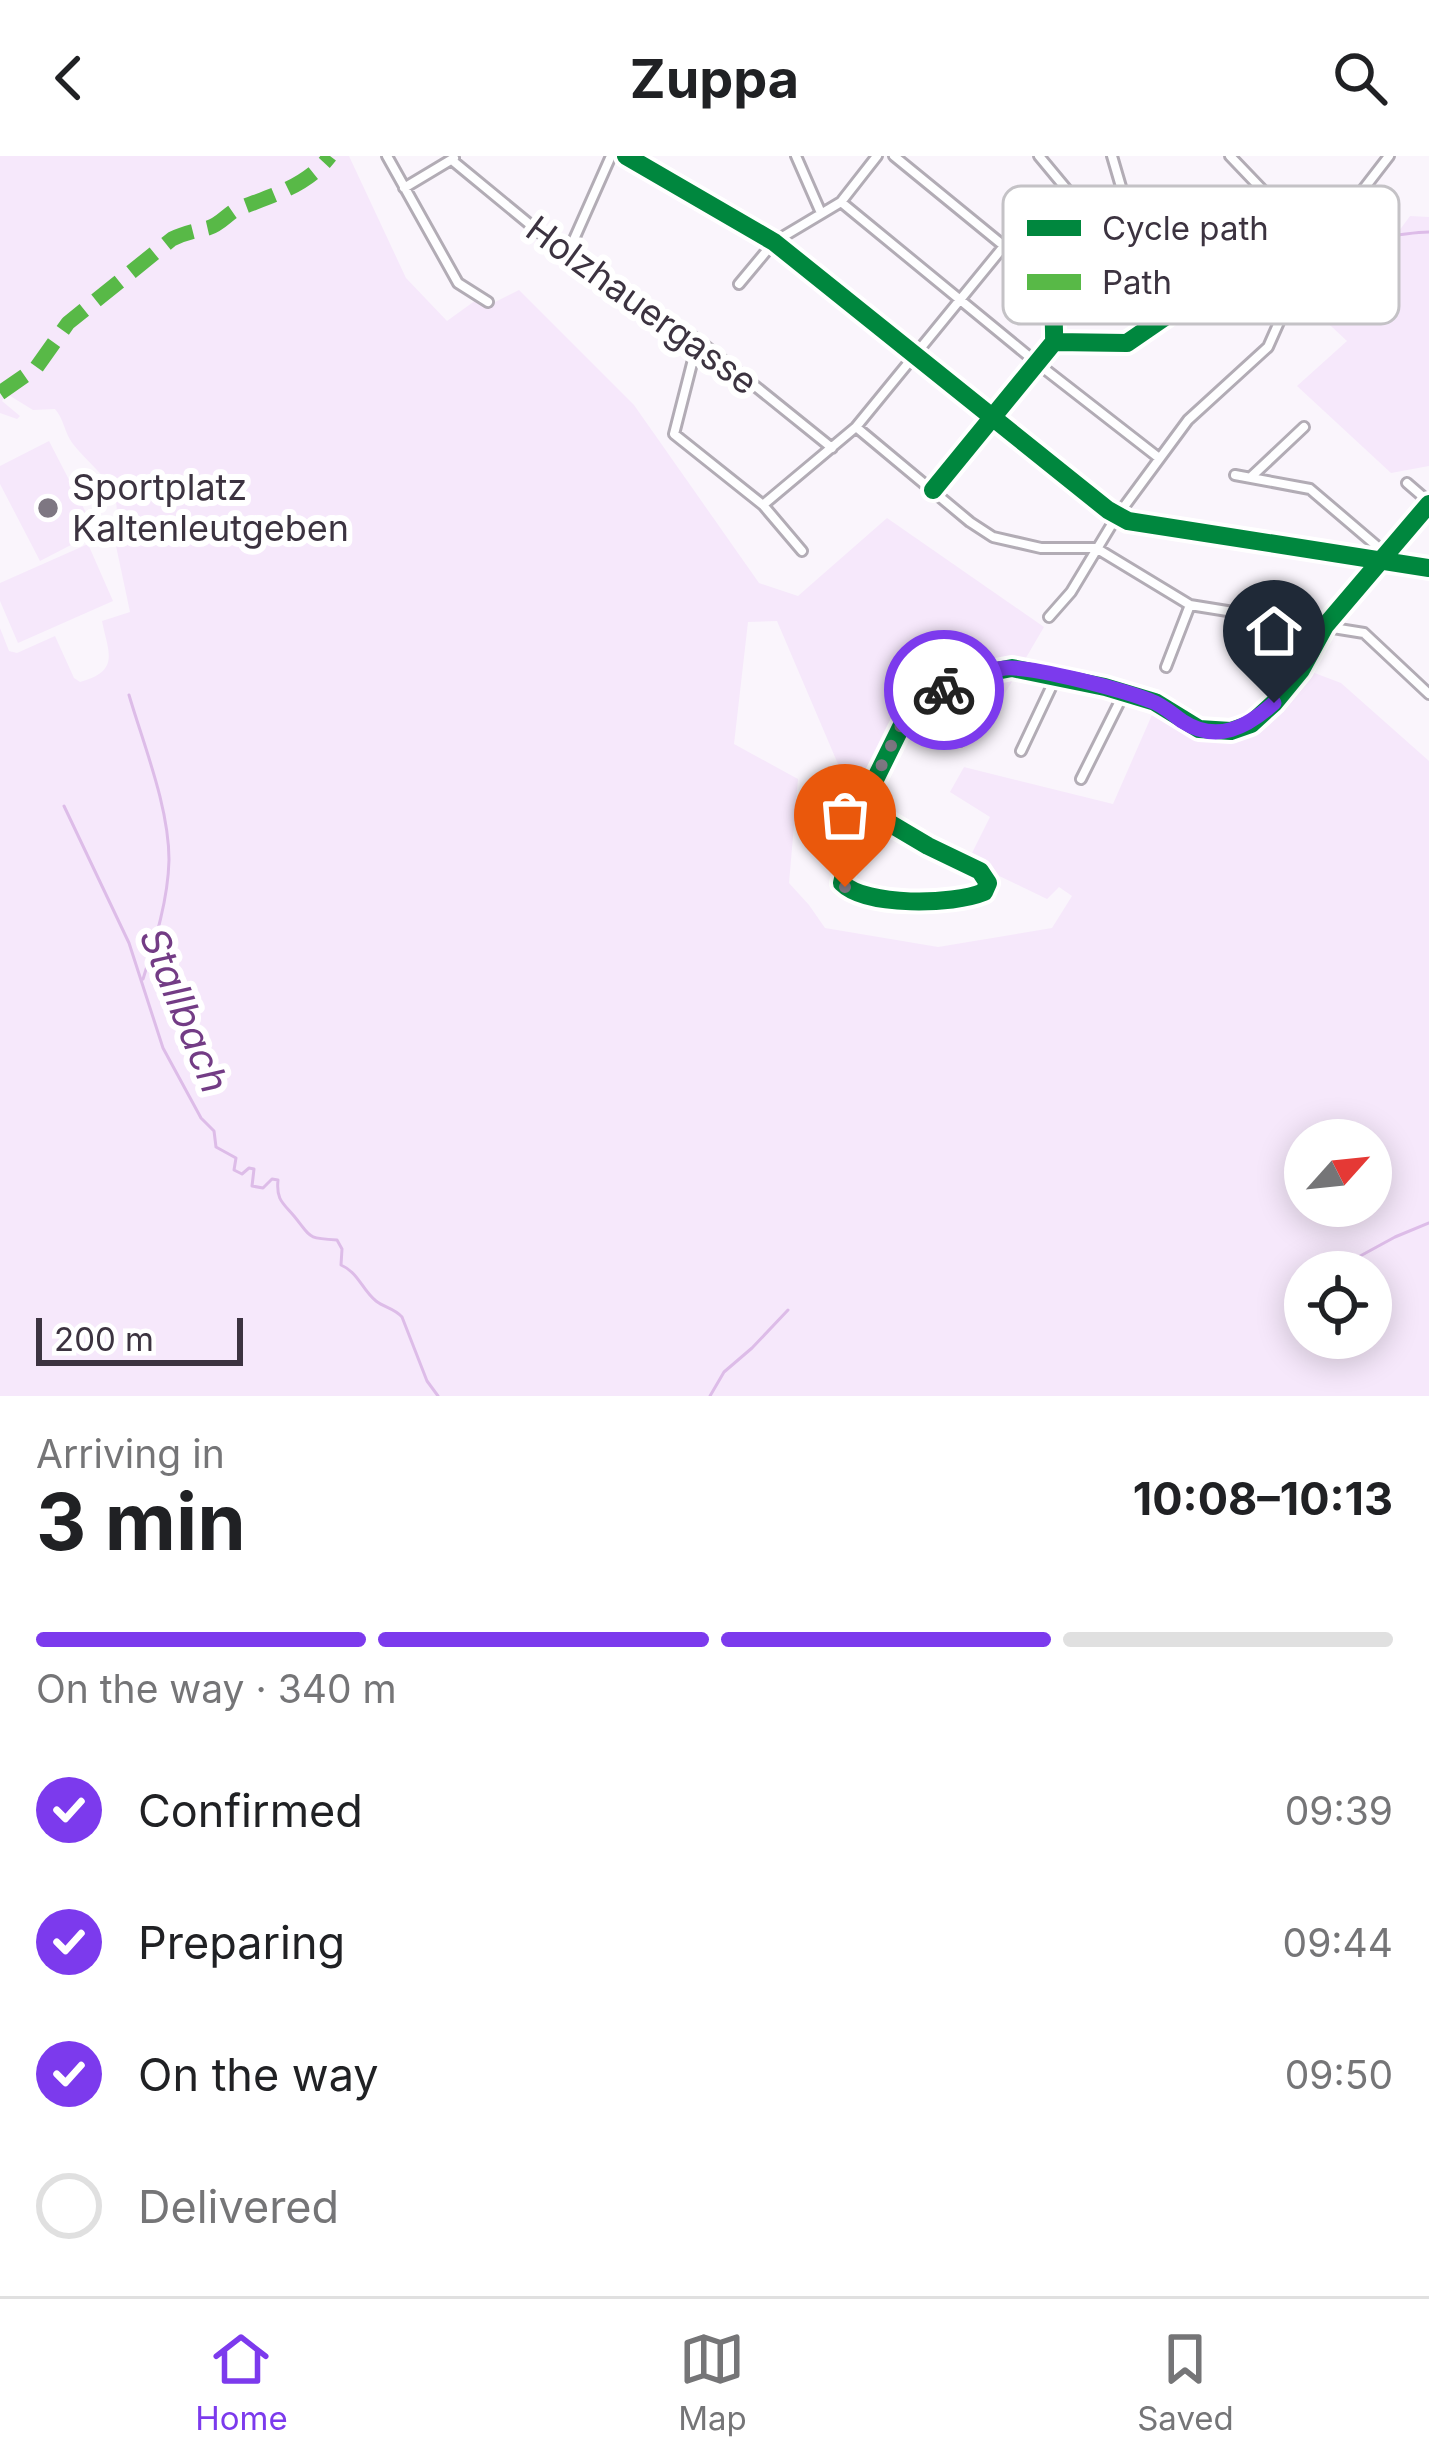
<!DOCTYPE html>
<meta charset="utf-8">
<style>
:root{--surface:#fff;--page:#f6f6f6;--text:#202124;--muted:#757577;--line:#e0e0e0;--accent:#7c3aed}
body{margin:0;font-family:Inter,sans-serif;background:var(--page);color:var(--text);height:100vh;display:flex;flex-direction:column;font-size:45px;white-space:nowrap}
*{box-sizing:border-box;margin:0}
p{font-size:39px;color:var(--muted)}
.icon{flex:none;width:66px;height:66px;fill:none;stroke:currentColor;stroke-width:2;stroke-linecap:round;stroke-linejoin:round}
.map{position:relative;height:1240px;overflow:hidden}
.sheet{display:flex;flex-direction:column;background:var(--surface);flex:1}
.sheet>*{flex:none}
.needle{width:78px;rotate:63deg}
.controls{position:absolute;left:1284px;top:963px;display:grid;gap:24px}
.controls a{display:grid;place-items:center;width:108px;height:108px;border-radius:50%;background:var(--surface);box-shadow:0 6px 30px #0003;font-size:60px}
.scale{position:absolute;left:36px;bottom:30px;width:207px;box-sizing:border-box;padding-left:12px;border:6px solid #3c3340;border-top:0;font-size:33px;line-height:42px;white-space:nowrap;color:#3c3340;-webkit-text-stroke:9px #fff;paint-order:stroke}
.pin{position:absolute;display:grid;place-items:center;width:102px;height:102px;color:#fff;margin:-123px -51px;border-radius:50% 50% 50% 0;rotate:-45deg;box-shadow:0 0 12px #0007}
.pin .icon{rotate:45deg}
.courier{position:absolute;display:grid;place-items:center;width:120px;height:120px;margin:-60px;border:9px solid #7c3aed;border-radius:50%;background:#fff;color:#222;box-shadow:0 3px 15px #0007}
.summary em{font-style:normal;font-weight:700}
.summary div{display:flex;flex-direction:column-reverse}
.summary{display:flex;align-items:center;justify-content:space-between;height:204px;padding:0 36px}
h1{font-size:78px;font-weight:700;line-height:90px}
.bar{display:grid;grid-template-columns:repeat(4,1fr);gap:18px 12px;align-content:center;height:144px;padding:0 36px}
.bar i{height:15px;border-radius:9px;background:var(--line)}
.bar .on{background:var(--accent)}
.bar p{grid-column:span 4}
ol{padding:0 36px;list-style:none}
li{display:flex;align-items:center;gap:36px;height:132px}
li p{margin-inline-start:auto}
li .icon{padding:12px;border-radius:50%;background:var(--accent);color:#fff;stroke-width:4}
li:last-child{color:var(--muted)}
li i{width:66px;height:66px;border:6px solid var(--line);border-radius:50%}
header{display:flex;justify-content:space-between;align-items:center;height:156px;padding:0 36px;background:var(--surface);font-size:54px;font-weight:700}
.tab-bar{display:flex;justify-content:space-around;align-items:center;height:168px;border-top:3px solid var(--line);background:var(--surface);font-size:33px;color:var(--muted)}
.tab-bar a{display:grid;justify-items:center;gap:6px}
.tab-bar .on{color:var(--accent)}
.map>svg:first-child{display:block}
</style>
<header><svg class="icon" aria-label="back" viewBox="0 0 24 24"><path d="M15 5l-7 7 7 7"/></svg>Zuppa<svg class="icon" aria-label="search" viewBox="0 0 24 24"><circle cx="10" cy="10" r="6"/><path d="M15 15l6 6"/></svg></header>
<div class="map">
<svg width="1429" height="1240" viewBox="0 0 1429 1240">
<rect width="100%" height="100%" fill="#faf5fc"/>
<!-- green -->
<path fill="#f6e8fb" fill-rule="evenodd" d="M0,0H349L406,122L447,165L476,144L487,150L519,134L634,249L759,427L798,440L887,362L1044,471L977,585L904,556L857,652L831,644L841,615L777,465L748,466L734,588L798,623L789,727L809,749L825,772L938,791L1052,772L1072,740L1059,731L1047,743L968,705L990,661L950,636L964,611L1113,648L1155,552L1191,575L1230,578L1249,572L1274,553L1304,513L1341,527L1429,605V1240H0V472L9,495L17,497L55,480L74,522L80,526C121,515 108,496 102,465L130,456L112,371C130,334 92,313 73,288C64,276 64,263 55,253L33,254L7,238L2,245L20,260L17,263L0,257ZM1305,984H1371V1050H1305ZM1305,1116H1371V1182H1305Z
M1410,60L1429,61V310L1391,317L1297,230L1347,185L1301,142L1363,72L1396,79Z
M49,285L96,376L40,405L0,328V310Z
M88,388L113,445L18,487L0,445V427Z"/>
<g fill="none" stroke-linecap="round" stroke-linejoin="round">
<!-- stream -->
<path stroke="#ddbce8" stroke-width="3" d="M1373,79C1394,82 1408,76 1429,76
M129,539C144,590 169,651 169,704C168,745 155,785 143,823
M64,650L129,787L163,892L201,962L214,975L216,991L236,1002L234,1014L242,1018L249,1012L254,1013L252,1030L263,1032L272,1023L278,1024C276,1044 283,1047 294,1060C312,1082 306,1082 337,1084L342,1093L341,1109C359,1117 362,1134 376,1145C385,1152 394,1152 402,1161L427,1225L438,1240
M1351,1105L1395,1081L1429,1067
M710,1240L724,1216L752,1192L788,1154"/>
<!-- minor casing -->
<g stroke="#b2acb5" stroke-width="14">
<path id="minor" d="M387,0L458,127L488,146
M626,0L774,86L1108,354L1128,365L1429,412
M796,0L821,57
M894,0L1004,90
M1039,0L1088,59
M1112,0L1136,82
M1230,0L1318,92
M453,5L567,99L698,184L832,292
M404,32L454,2
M841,46L1037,207L1159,302
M567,99L611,0
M739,128L774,86L841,46L877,0
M698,184L674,278L763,349L802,395
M856,271L970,366L993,381L1041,392H1096L1190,449L1364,477L1429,538
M1235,319L1310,333L1378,391L1382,402
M1252,320L1304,271
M1407,327L1429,346
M933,334L1054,186L1127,187L1207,132L1208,121L1168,67L1067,114C1048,129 1055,163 1054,186
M763,349L856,271L1004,90L1088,59L1126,50
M1049,461L1071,436L1115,363L1188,264L1268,191L1280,164L1284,144L1318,92L1389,0
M1166,511L1190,449
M905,563L950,575L960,585
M1021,595L1056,521
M1081,623L1124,537
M858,658L866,656L874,658L928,690L980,715L988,727L984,736C953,749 866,751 842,727L858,658L905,563L920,543L991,516L1012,512L1105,531L1155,546L1199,573L1231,575L1251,568L1274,547L1301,514L1325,470L1429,348"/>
</g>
<!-- minor -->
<use href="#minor" stroke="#fefeff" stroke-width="8"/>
<!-- quiet -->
<path stroke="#58b947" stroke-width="15" stroke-dasharray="30 15" stroke-linecap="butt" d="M0,237L36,212L68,167L172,83C184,77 195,75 208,72C222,68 228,56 240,52C273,39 307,30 330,0"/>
<!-- cycleway casing -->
<g stroke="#fff" stroke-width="26">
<path id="cycleway" d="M626,0L774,86L1108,354L1128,365L1429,412
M933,334L1054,186L1127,187L1207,132L1208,121L1168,67L1067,114C1048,129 1055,163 1054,186
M858,658L866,656L874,658L928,690L980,715L988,727L984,736C953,749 866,751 842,727L858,658L905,563L920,543L991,516L1012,512L1105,531L1155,546L1199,573L1231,575L1251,568L1274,547L1301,514L1325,470L1429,348"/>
</g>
<!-- cycleway -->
<use href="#cycleway" stroke="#00873e" stroke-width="18"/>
</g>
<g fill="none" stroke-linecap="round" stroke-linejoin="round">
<!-- done -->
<path stroke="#7e7782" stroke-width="12" stroke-dasharray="0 21.6" d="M845,731L842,721L858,658L904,563L918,545L944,534"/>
<!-- route -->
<path stroke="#7c3aed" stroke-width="15" d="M944,534C963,526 985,514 1005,512C1033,510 1123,534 1151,545C1163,549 1172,558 1182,565C1217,588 1247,571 1274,547"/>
</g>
<!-- markers -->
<circle fill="#7e7782" stroke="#fff" stroke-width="4.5" cx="48" cy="352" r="12"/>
<g text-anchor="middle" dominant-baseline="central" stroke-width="12" stroke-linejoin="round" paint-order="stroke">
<!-- street labels -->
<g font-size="36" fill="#3c3340" stroke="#fff">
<text transform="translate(642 149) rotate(36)">Holzhauergasse</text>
</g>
<!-- poi labels -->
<g font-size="36" fill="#3c3340" stroke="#fff" text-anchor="start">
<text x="72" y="331">Sportplatz<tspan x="72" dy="41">Kaltenleutgeben</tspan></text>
</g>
<!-- water labels -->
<g font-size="39" font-style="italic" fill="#733c85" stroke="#fff">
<text transform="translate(185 854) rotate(68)">Stallbach</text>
</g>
</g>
<!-- legend -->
<rect x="1003" y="30" width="396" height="138" rx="18" fill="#fff" stroke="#c4c2c6" stroke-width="3"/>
<rect x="1027" y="64" width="54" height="16" fill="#00873e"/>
<rect x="1027" y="118" width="54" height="16" fill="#58b947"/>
<g font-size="33" fill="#3c3340">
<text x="1102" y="84">Cycle path</text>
<text x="1102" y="138">Path</text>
</g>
</svg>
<div class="controls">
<a><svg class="needle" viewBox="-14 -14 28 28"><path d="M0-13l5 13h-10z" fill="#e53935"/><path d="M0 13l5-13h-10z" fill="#757577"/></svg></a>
<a><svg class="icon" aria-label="locate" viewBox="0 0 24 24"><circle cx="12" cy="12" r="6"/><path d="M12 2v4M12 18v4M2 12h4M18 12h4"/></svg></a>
</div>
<div class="scale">200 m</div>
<div class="pin" style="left:845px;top:731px;background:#ea580c"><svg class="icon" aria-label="bag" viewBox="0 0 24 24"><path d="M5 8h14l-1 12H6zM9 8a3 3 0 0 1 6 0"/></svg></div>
<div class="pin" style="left:1274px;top:547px;background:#1f2937"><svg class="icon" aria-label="home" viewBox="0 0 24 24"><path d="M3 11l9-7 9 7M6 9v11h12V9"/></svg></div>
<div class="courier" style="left:944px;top:534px"><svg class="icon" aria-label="bike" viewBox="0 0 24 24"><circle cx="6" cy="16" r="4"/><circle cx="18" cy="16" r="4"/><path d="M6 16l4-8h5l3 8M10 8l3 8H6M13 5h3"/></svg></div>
</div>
<section class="sheet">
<div class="summary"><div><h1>3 min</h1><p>Arriving in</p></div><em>10:08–10:13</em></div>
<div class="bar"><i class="on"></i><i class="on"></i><i class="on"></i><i></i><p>On the way · 340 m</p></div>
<ol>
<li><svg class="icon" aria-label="check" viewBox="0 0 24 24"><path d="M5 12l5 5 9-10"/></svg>Confirmed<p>09:39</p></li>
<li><svg class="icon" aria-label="check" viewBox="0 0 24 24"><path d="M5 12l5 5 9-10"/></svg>Preparing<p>09:44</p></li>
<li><svg class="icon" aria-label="check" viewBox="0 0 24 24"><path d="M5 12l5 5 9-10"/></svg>On the way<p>09:50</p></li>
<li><i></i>Delivered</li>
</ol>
</section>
<nav class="tab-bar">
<a class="on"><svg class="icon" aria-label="home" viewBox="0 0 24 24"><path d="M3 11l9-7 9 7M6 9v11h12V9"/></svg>Home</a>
<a><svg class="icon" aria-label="map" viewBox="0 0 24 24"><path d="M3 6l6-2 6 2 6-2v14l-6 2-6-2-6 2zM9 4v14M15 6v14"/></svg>Map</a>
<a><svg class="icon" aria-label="saved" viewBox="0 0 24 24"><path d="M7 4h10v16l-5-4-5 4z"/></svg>Saved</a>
</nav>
